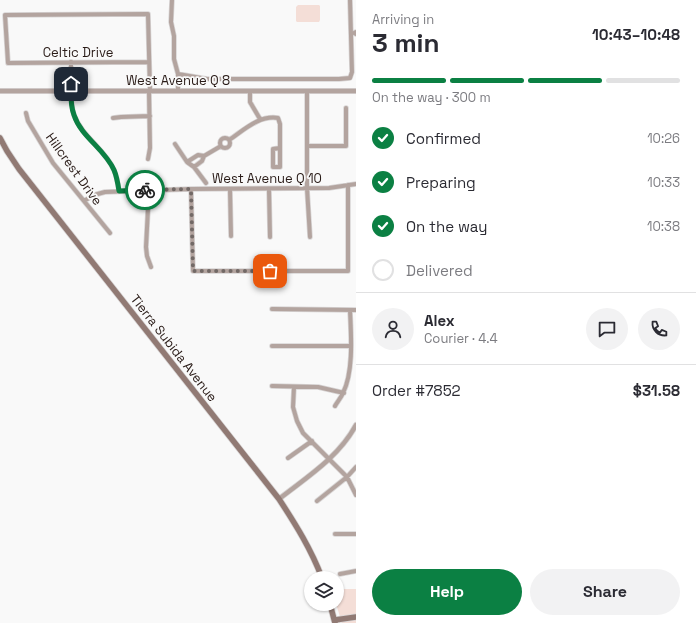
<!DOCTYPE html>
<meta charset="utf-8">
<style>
:root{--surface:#fff;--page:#f2f2f3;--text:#2b2b33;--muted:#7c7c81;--line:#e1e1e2;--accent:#0b8043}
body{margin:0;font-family:"Space Grotesk",sans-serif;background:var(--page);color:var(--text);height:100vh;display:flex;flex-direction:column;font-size:15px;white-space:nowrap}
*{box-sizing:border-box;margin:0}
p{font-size:13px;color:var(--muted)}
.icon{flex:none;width:22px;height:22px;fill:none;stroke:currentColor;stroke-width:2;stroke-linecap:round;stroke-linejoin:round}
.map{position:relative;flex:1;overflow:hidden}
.panel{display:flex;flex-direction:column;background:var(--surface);width:340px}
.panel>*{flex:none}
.tools{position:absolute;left:304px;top:571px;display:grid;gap:8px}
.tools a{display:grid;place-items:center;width:40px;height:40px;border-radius:50%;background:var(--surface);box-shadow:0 1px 3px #0004;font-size:20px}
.pin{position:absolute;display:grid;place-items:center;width:34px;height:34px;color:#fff;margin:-17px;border-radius:8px;box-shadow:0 2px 6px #0006}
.courier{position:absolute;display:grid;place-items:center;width:40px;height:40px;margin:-20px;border:3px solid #0b8043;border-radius:50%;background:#fff;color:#222;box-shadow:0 1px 5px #0007}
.summary em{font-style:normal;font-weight:800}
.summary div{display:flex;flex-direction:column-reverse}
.summary{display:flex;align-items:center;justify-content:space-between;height:68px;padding:0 16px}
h1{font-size:26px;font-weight:800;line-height:30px}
.bar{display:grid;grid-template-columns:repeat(4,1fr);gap:6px 4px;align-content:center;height:48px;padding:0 16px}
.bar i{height:5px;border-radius:3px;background:var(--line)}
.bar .on{background:var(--accent)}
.bar p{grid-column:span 4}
.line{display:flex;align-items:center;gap:10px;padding:0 16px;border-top:1px solid var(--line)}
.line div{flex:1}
.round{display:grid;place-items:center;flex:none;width:42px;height:42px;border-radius:21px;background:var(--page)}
ol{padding:0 16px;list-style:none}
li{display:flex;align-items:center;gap:12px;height:44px}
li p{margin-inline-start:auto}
li .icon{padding:4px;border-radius:50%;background:var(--accent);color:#fff;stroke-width:4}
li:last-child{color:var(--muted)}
li i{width:22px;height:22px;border:2px solid var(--line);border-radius:50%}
.primary-button{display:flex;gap:8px;margin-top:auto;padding:8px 16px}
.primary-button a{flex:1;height:46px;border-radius:24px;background:var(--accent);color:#fff;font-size:16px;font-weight:800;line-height:46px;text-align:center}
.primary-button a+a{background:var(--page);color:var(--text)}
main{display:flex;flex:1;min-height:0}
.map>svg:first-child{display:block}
</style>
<main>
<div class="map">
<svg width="356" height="623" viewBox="0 0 356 623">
<rect width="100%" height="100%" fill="#f9f9f9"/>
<!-- green -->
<path fill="#f4ded7" d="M298,5H319L320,6V20L319,22H297L296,21V7Z
M337,589H356V623H342L336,604H337Z"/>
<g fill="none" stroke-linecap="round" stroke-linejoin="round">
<!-- minor casing -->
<g stroke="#d8d5d5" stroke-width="5.5">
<path id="minor" d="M172,0L171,22L174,36V59L178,74L207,79H339L350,78L352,72L350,0
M356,32L354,33L356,34
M71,62C71,77 69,101 74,115C82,137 105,149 114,170C117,177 118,184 119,191
M148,62L8,63L5,15L148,14L150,91
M178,91V74
M250,91V102L260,119
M307,91V188L310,237
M26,113L28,121L53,163L110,233
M113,118L121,117L150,116
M220 143a5 5 0 1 1 10 0a5 5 0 1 1-10 0Z
M229,140C244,130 259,115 278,118L280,124V167H273V149L280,148
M175,144L187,162L194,167L202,161L204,156L221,146
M307,146H346V108
M148,159L150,148L149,91
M187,162L198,155L204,156
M194,167L206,183
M191,189L193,271H348V185
M230,189L231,236
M269,189L270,237
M149,190L146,247L147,256L151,267
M84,201L94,195L105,192L191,189L329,188L356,184
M272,309L356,310
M272,346H351
M272,386L318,387L344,393
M294,387L293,407L297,421L303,433L347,477L356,495
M335,406C337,402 341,398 343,393C354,371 351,334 350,310
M288,458L312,441
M317,501L347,477L356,467
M335,534H356
M340,574L356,571"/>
</g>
<!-- tertiary casing -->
<g stroke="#d8d5d5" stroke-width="6">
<path id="tertiary" d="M0,91H356
M279,499C307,477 339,457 356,425"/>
</g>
<!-- secondary casing -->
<g stroke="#d8d5d5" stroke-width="7">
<path id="secondary" d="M0,138L7,151L19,169L279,499C296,525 311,549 322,578
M330,604L335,623
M335,620L356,617"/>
</g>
<!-- minor -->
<use href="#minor" stroke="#b3a49f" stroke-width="4"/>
<!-- tertiary -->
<use href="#tertiary" stroke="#b3a49f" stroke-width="4.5"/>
<!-- secondary -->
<use href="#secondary" stroke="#917a74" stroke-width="5.5"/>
</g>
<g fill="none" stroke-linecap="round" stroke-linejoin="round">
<!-- done -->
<path stroke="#726966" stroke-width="4" stroke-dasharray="0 7.2" d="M145,190L191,189L193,271H270"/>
<!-- route -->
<path stroke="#0b8043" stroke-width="5" d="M71,84C71,94 70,105 74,115C81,137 105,149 114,170C117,177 118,184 119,191L145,190"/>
</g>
<g text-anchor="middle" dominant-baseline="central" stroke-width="3.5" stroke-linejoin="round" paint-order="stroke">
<!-- street labels -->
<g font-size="13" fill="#291b17" stroke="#f9f9f9">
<text x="78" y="52">Celtic Drive</text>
<text x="178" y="80">West Avenue Q 8</text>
<text transform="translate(74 169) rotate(54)">Hillcrest Drive</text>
<text x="267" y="178">West Avenue Q 10</text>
<text transform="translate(174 348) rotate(52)">Tierra Subida Avenue</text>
</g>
</g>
</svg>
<div class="tools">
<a><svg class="icon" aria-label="layers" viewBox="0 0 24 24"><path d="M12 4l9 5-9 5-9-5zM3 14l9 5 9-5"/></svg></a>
</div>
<div class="pin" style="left:270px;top:271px;background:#ea580c"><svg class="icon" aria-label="bag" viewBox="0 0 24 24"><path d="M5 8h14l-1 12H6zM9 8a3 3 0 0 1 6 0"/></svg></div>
<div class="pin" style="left:71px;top:84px;background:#1f2937"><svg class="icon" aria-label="home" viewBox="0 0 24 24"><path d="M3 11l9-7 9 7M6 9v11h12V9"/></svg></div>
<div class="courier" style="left:145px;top:190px"><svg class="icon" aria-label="bike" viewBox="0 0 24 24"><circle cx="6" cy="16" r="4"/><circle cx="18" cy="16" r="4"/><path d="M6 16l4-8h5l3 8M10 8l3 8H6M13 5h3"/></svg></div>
</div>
<section class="panel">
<div class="summary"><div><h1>3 min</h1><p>Arriving in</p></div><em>10:43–10:48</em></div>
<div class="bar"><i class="on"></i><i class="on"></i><i class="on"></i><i></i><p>On the way · 300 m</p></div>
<ol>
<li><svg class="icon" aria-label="check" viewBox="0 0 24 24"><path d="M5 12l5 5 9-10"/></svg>Confirmed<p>10:26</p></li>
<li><svg class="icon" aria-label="check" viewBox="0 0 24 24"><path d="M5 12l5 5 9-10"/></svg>Preparing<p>10:33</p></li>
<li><svg class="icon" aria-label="check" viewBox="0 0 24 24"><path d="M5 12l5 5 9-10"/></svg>On the way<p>10:38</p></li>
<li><i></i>Delivered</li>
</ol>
<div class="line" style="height:72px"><a class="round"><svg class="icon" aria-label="person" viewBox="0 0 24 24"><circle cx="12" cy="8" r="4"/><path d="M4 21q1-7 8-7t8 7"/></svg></a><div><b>Alex</b><p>Courier · 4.4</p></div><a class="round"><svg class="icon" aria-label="chat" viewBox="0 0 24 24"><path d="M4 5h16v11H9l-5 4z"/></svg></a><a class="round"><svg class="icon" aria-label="phone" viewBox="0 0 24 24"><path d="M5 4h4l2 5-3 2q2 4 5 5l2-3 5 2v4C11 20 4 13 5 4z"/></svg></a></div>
<div class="line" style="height:52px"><div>Order #7852</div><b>$31.58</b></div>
<div class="primary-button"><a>Help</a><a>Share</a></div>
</section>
</main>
